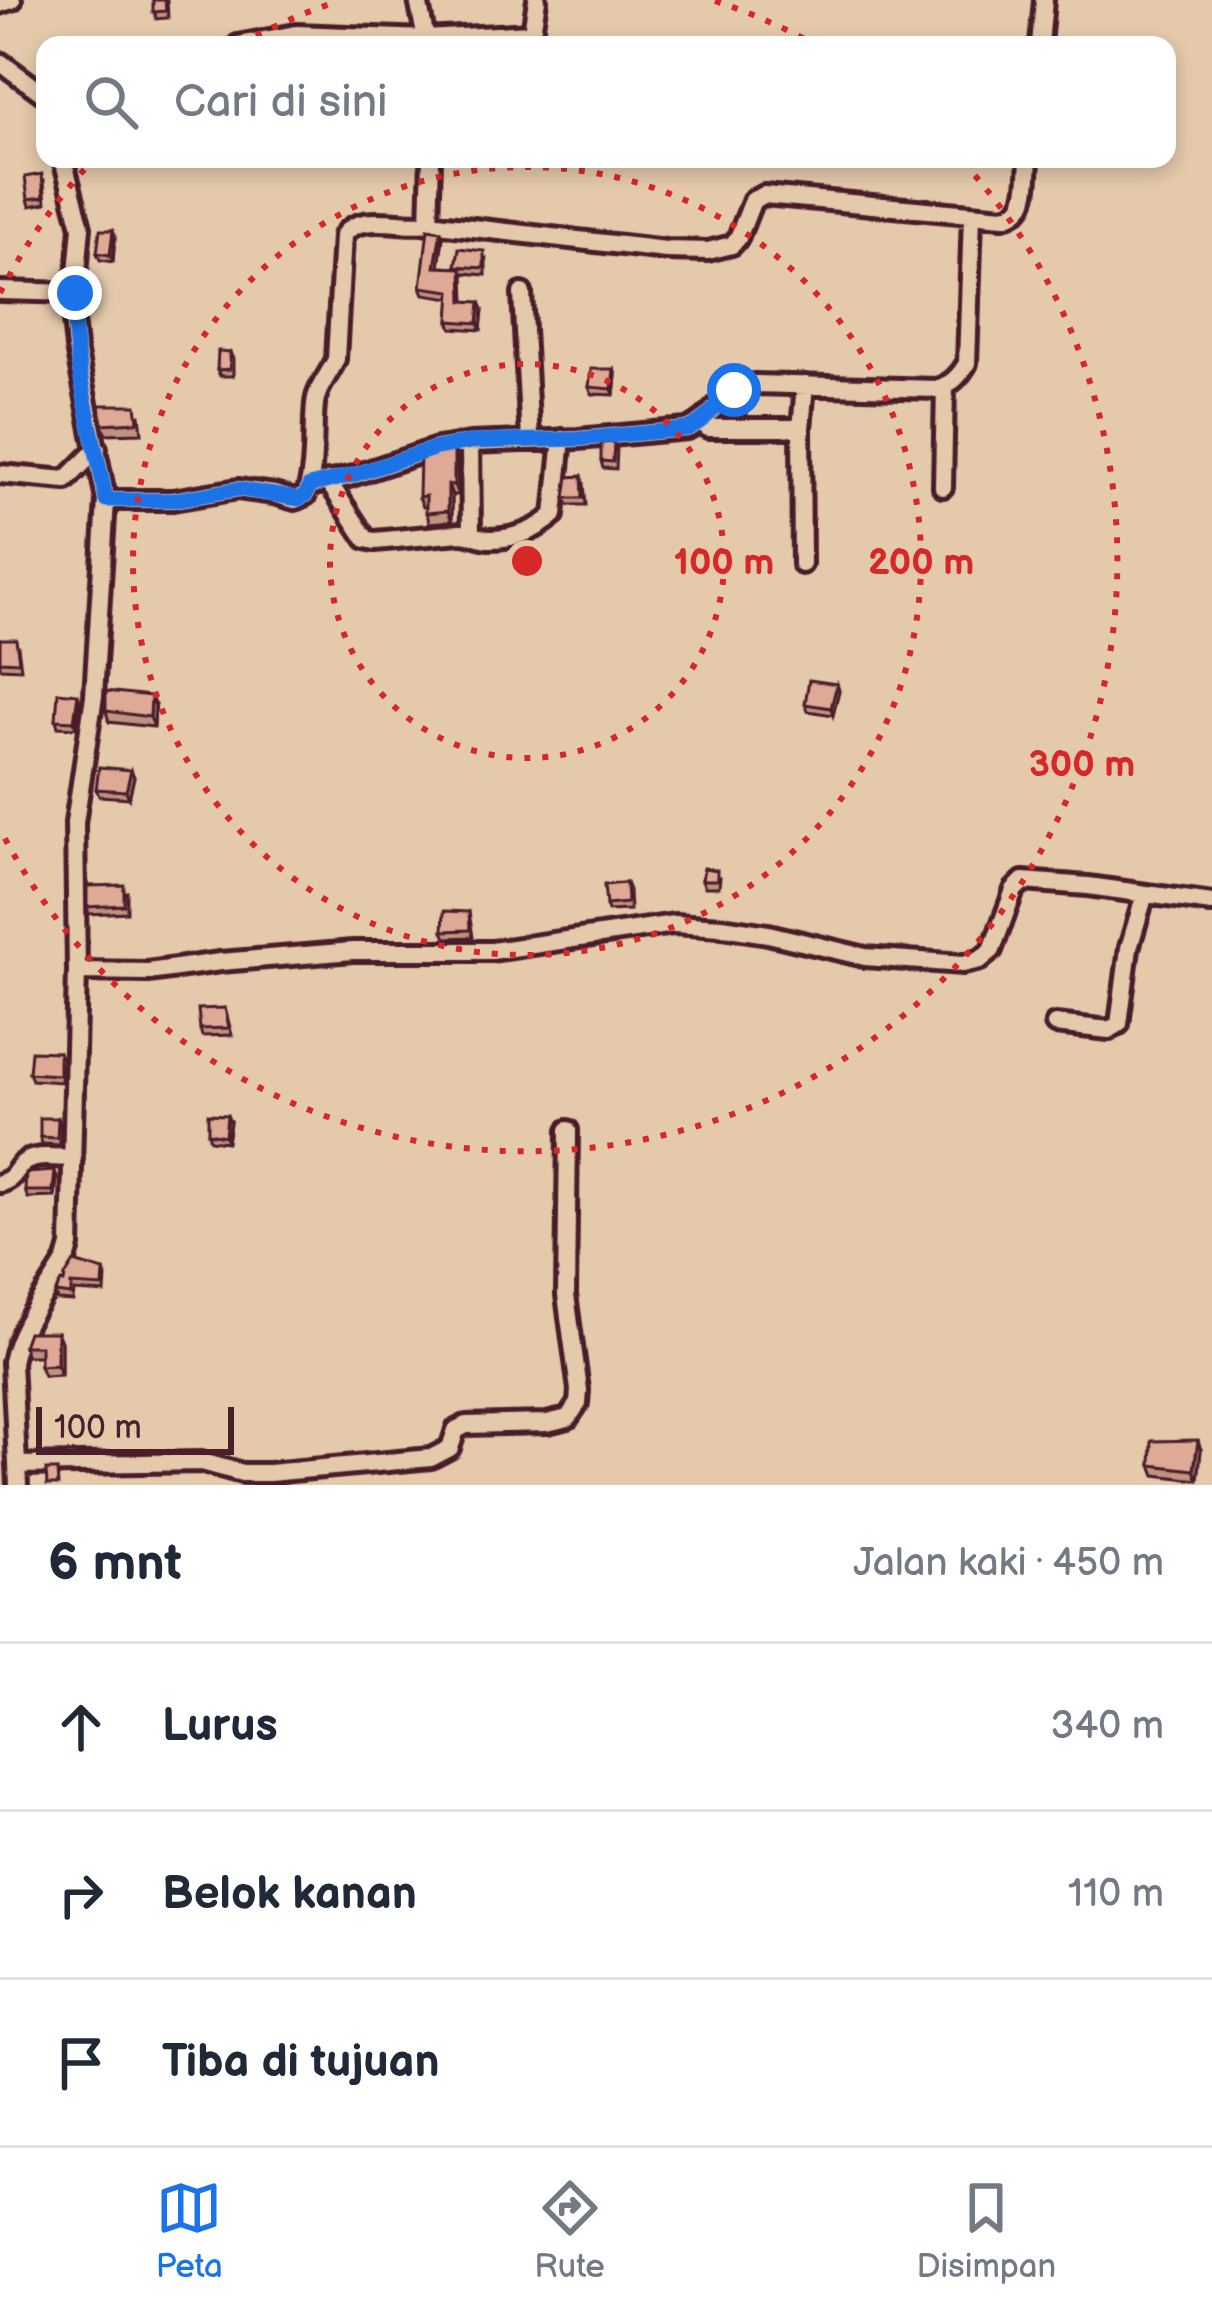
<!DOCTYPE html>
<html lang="id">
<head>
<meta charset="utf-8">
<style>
  :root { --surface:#fff; --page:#f2f2f3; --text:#1f2937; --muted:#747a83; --line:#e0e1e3; --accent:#1a73e8 }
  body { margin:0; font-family:"Balsamiq Sans",sans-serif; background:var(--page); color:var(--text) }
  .scale { position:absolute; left:36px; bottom:30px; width:198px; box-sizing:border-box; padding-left:12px; border:6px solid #4a1f2b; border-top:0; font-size:33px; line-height:42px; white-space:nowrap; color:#4a1f2b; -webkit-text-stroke:9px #e4c9ab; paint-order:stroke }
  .stop { position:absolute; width:36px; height:36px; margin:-27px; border:9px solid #1a73e8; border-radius:50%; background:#fff }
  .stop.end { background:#1a73e8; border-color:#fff; box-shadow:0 3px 12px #0008 }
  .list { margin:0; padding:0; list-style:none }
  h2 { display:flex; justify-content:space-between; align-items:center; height:156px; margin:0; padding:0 48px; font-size:51px }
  h2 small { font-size:39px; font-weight:400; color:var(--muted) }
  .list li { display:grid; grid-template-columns:78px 1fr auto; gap:36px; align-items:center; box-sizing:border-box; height:168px; padding:0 48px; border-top:3px solid var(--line) }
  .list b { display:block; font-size:45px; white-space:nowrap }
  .list em { font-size:39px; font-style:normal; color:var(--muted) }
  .icon { flex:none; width:66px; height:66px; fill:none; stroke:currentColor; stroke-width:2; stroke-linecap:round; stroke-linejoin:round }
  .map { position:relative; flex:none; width:1212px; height:1485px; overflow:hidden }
  .search { position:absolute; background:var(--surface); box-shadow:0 6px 18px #0003; left:36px; right:36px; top:36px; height:132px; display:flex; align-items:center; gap:30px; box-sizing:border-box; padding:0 42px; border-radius:24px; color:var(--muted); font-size:45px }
  .sheet { height:660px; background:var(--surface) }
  nav { display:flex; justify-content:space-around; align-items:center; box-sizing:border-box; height:168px; border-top:3px solid var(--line); background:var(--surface); font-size:33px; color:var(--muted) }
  nav a { display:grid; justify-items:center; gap:6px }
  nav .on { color:var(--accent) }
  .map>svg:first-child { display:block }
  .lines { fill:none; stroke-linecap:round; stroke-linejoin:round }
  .minor-casing { stroke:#4a1f2b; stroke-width:26 }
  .minor { stroke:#e4c9ab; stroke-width:16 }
  .wall { fill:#c09280; stroke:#4a1f2b; stroke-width:3 }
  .shaded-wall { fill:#9c7768; stroke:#4a1f2b; stroke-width:3 }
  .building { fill:#dfaa95; stroke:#4a1f2b; stroke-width:3 }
  .route { stroke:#1a73e8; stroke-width:15 }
  .ring { fill:none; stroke:#d62828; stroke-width:6; stroke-dasharray:6 12 }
  .centre { fill:#d62828; stroke:#e4c9ab; stroke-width:6 }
  .ring-label { font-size:36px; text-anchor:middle; font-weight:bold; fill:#d62828; stroke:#e4c9ab; stroke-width:9; stroke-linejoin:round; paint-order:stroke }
</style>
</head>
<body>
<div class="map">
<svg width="1212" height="1485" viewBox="0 0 1212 1485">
  <rect width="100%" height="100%" fill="#e4c9ab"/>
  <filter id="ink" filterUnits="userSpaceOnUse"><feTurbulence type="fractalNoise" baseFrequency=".00833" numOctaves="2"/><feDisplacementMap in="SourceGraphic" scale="24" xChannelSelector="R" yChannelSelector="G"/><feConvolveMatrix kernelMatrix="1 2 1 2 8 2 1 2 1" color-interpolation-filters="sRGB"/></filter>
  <g filter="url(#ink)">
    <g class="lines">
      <defs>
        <path id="minor" d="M418,0L427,44
          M0,4L12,0
          M238,45L296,34L426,39L531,33
          M530,45L537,0
          M1040,45L1044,0
          M0,62L45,95
          M429,223L666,250L708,251L732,245L738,238L753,200L764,195L1003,217C1031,212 1027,182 1029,159
          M0,291L75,293
          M522,293L530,440
          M702,422L708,428H801L805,385
          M801,428L802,564
          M470,443L471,533
          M0,474L66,480L97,449
          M328,481L366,539L375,541L460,533C471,533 478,538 489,539C513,539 536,531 554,515L562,439
          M309,486L349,477L437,448L470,443L578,439L687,429C717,417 719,389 755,384L937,389C951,385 960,376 967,363L972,215
          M943,487L945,386
          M106,500H173L238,489L274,494L295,500L306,495C316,466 312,435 315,404C316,388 330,374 336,359L343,236C359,211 403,228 429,223L431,159
          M77,971L148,972L220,962L353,951H492L674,924L722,927L768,934L865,957L963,964L980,960L992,950L1014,890L1023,881L1088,886L1212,903
          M1055,1024L1109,1030L1119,1024L1129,948L1145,894
          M0,1183C14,1179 13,1174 22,1164C34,1153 58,1158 73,1158
          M18,1465L202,1462L242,1473H269L431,1458L450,1448L456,1430L466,1425L547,1423L568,1418L578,1403L579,1390L566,1295L568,1130
          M18,1485L12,1362C20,1323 47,1293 66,1260L70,1246L77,971L75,823L94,696L106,500L76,348L73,319L81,227L63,159"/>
      </defs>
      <use href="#minor" class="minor-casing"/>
      <use href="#minor" class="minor"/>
    </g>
    <path class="wall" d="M153,0H167L168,18L156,19Z
      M44,181L46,203L30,206L28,199Z
      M113,230L115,237L113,262L100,260L97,253Z
      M443,237L439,267L457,268L456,266L486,258V275L464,273L465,301L483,309L481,330L452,328L449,321L451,298L424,294L421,287Z
      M230,352L233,359V376H220L217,370Z
      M614,369L616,376L614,395L592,394L589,387Z
      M746,402V415H726L724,410Z
      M140,415L142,433L106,434L102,424Z
      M617,448L616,469L603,468L601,461Z
      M457,459L458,495H452V521L429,523L426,507H423L419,497Z
      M582,476L584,483L586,505H568L565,498Z
      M0,639L18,646L21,669L0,668Z
      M837,684L839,691L833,715L808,711L805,704Z
      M80,701L76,728L58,727L56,720Z
      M155,706L154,727L109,722L106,711Z
      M131,770L134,777L129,798L99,796L96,789Z
      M720,877L719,887H705L702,880Z
      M626,883L629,890L630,910L608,911L606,905Z
      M127,892V912L89,914L87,907Z
      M469,912L473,937L446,938L443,931Z
      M225,1008L232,1035L202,1036L200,1029Z
      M59,1052L62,1059L61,1082L32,1080L29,1073Z
      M58,1118L60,1125V1145L42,1144L40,1137Z
      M230,1122L227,1142L210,1140L208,1133Z
      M57,1178L55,1197L28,1198L25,1191Z
      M104,1271L106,1277L105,1293L74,1291L73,1301L57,1300L55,1293L64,1283Z
      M57,1332L61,1342V1375L44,1376L40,1366V1356H27L23,1346Z
      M1201,1450L1198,1480L1155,1475L1151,1465Z"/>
    <path class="shaded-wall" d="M113,230L115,237L113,262L110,255Z
      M441,231L443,237L438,274L435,267Z
      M480,302L483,309L481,330L478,323Z
      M614,369L616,376L614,395L612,389Z
      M454,448L457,459L458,495L454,485Z
      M448,485L452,495V521L448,511Z
      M837,684L839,691L833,715L831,708Z
      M78,694L80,701L76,728L74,721Z
      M151,696L155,706L154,727L150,717Z
      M131,770L134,777L129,798L126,791Z
      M227,1115L230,1122L227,1142L225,1136Z
      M55,1171L57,1178L55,1197L53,1191Z
      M57,1332L61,1342V1375L57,1365Z
      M1198,1440L1201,1450L1198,1480L1194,1470Z"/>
    <path class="building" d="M153,0H165L166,11L153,12Z
      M42,174L44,197L28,199L25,177Z
      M428,229L441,231L435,267L462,268L463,301L480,302L478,323L449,321L451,291L421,287Z
      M100,230H113L110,255L97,253Z
      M459,248L484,251V268L456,266Z
      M218,351L230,352V369L217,370Z
      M591,369H614L612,389L589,387Z
      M744,396V410H724L738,397Z
      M99,405H136L138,422L102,424Z
      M614,442L613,462L601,461V443Z
      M454,448V485H448V511L426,513V496L419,497L420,455Z
      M582,476L583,498H565L568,477Z
      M0,639H16L19,662L0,661Z
      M809,680L837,684L831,708L805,704Z
      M106,691L151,696L150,717L106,711Z
      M58,692L78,694L74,721L56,720Z
      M99,767L131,770L126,791L96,789Z
      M704,868L717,870V880H702Z
      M626,883L627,903L606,905L604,885Z
      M124,885V905L87,907V886Z
      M444,911L469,912L470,930L443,931Z
      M225,1008L229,1028L200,1029L198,1009Z
      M31,1051L59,1052V1075L29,1073Z
      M208,1114L227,1115L225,1136L208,1133Z
      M40,1118H58L57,1138L40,1137Z
      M55,1171L53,1191H25L26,1173Z
      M74,1262L104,1271L103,1287L71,1285V1295L55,1293L61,1282L64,1283L65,1276Z
      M28,1332H57V1365L40,1366V1346H23Z
      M1198,1440L1194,1470L1151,1465L1152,1441Z
      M46,1470H57L58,1485H47Z"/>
  </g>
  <g class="lines" filter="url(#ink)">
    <path class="route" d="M75,293C69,356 95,436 106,500H173L238,489L299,499L306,495L309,486L350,476L436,448L470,442L578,439L687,429C708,421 716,402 734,390"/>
  </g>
  <g class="ring">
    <circle cx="527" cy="561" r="197"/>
    <circle cx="527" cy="561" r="394"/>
    <path d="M0 293A591 591 0 0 1 91 162M240 44A591 591 0 0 1 339 1M715 1A591 591 0 0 1 814 44M963 162A591 591 0 1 1 0 829"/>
  </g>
  <circle cx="527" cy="561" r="18" class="centre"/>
  <g class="ring-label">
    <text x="724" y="574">100 m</text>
    <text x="921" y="574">200 m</text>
    <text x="1082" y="776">300 m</text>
  </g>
</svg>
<div class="scale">100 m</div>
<div class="stop" style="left:734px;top:390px"></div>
<div class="stop end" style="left:75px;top:293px"></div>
<div class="search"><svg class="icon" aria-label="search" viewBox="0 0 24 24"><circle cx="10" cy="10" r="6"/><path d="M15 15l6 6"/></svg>Cari di sini</div>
</div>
<section class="sheet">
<h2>6 mnt<small>Jalan kaki · 450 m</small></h2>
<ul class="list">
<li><svg class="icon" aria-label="ahead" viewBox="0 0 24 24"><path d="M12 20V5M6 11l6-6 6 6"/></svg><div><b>Lurus</b></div><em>340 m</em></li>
<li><svg class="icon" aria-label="right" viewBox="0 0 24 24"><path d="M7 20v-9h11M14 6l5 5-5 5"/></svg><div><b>Belok kanan</b></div><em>110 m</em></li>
<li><svg class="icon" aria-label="arrive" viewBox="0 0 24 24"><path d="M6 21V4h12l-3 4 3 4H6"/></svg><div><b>Tiba di tujuan</b></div></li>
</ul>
</section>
<nav>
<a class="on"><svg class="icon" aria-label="map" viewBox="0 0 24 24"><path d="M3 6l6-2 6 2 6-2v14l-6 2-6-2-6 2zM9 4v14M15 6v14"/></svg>Peta</a>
<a><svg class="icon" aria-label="directions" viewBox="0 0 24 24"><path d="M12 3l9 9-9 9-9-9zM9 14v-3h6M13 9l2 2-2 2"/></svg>Rute</a>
<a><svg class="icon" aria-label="saved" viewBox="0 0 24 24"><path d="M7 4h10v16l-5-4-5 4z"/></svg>Disimpan</a>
</nav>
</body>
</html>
